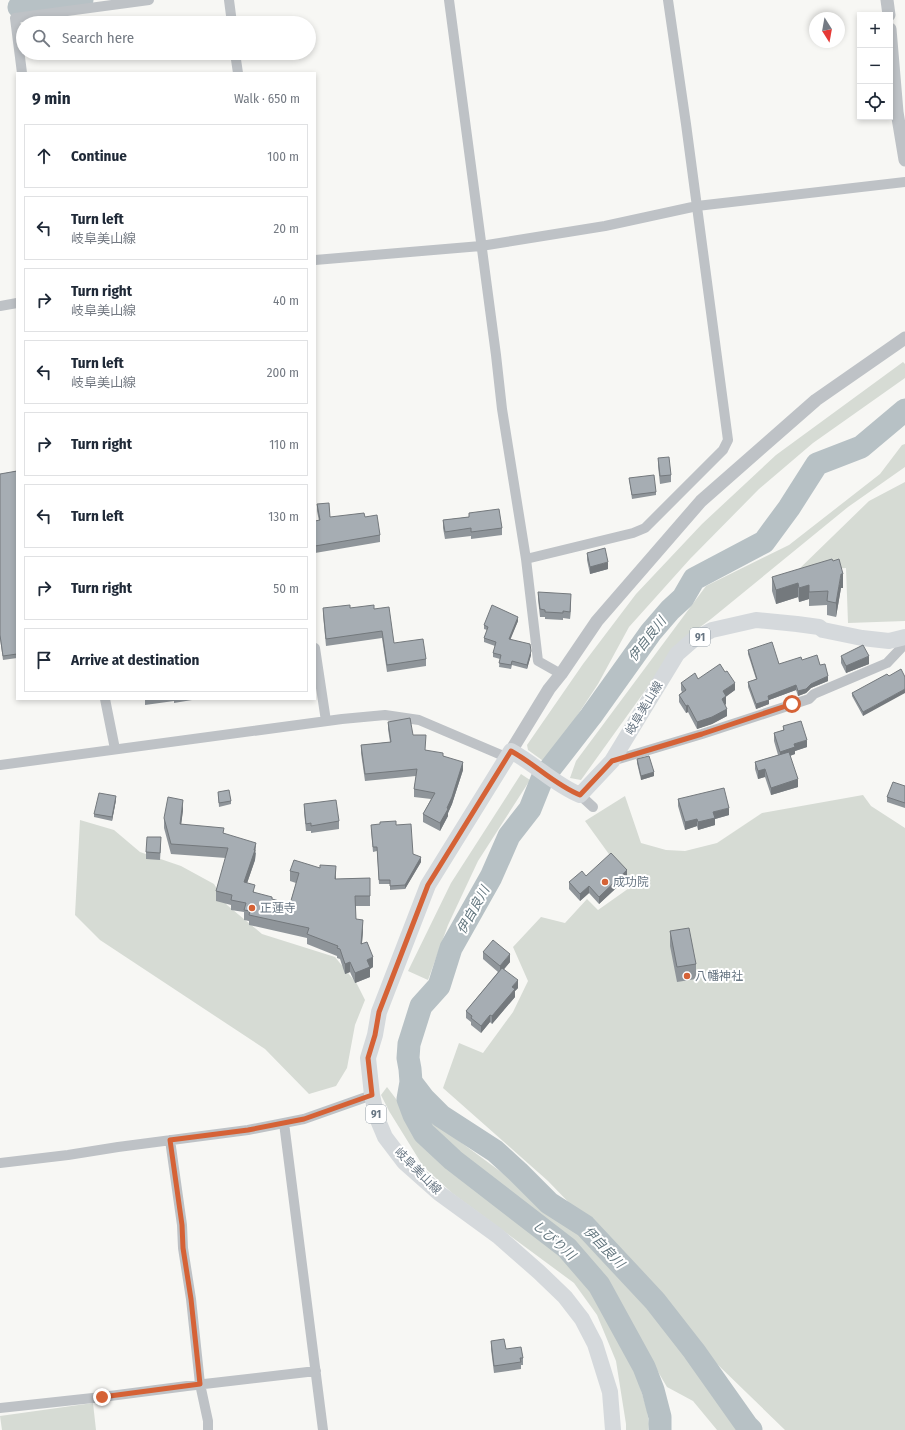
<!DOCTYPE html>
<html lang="en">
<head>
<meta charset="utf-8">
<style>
  :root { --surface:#fff; --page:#f6f6f7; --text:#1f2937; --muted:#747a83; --line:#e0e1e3 }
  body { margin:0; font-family:"Fira Sans Condensed","Noto Sans JP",sans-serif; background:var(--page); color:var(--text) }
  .controls { position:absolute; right:12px; top:12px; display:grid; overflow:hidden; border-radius:0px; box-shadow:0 2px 6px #0003 }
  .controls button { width:36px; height:36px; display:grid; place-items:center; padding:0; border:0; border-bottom:1px solid var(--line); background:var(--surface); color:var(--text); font:20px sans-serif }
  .compass { position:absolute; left:809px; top:12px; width:36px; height:36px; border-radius:50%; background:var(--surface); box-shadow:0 2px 6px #0003; rotate:169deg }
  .stop { position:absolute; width:12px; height:12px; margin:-9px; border:3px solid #d56236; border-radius:50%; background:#fff }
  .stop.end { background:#d56236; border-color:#fff; box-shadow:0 1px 4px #0008 }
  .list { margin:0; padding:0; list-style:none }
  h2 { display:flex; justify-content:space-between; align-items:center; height:52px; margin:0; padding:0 16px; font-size:17px }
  h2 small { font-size:13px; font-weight:400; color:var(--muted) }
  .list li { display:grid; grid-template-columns:26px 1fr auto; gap:12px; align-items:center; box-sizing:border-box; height:64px; margin:0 8px 8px; padding:0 8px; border:1px solid var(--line); border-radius:0px }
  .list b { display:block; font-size:15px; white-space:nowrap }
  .list p { margin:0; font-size:13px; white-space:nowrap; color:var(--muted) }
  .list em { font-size:13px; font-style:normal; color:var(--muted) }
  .icon { flex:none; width:22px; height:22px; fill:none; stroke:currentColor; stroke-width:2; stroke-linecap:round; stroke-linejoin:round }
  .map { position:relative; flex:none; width:905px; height:1430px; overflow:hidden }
  .search { position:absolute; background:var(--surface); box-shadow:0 2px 6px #0003; left:16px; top:16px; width:300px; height:44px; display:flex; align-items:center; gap:10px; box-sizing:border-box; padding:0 14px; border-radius:22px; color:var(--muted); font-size:15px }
  .panel { position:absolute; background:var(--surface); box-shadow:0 2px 6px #0003; left:16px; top:72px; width:300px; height:628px; border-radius:0px }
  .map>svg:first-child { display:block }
  .green { fill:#d6dbd4 }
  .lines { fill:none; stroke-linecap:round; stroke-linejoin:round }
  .river { stroke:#b7c1c5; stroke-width:23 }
  .minor { stroke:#bec2c6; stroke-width:10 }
  .tertiary { stroke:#bec2c6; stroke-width:13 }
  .primary { stroke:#d5d9dc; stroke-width:16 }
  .wall { fill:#8f959a }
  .shaded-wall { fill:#74797d }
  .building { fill:#a6adb3; stroke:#74797d }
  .route { stroke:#d56236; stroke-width:5 }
  .poi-dot { fill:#d56236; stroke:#fff; stroke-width:1.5 }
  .labels { text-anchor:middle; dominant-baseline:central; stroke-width:4; stroke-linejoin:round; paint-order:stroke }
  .shield { fill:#fff; stroke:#959fa8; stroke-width:1 }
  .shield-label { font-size:11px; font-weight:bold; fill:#687683 }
  .street-label { font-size:12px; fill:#687683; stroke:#fff }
  .poi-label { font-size:12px; fill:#687683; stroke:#fff; text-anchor:start }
  .water-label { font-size:13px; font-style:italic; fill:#64777f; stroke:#fff }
</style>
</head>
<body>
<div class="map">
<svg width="905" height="1430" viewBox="0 0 905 1430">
  <rect width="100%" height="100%" fill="#f7f7f4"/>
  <path class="green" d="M903,362L905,364V378L813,443L759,489L690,559L629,627L598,684L546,763L528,750L527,745L583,664L636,594L702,524L776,455Z
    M905,444V467L848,507L711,619L680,642L581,780L570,778L576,761L706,586L789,545L880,474L902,445Z
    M905,482V621L848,623L846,568L796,572L869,501Z
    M521,774L530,780L478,861L448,925L428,980L408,971L451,883Z
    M863,795L871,806L905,828V1430H785L717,1364L639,1275L548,1181L443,1088L459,1043L483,1053L513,1012L528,981L513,947L541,917L565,923L587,899L598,910L632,886L585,821L625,796L641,843L666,850L685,851L717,843L762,813Z
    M80,820L114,830L140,852L181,866L214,884L227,905L262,934L335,957L357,984L365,1000L355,1025L347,1068L336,1086L309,1094L265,1049L100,940L75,915Z
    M387,1087L421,1132L464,1178L552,1249L587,1282L611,1317L635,1370L647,1410L649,1424L648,1430H626V1424L616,1361L597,1315L574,1283L452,1193L423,1166L389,1111L381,1095Z
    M421,1113L591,1238L620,1271L746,1430H717L693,1401L667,1387L605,1282L569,1241L505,1192L459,1154Z
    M93,1403L96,1430H2L0,1416Z"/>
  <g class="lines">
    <path class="river" d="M19,7L82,0
      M411,1082L424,1099L441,1116L495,1151L518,1172L549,1203L585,1226L655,1301L694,1351L747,1426L751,1430
      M660,1430V1417L653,1390L644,1367L599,1285L567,1248L453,1160L424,1133L414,1115L408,1099L411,1082L410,1069L408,1058L409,1044L421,1006L439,986L451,948L491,877L509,836L530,809L542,779L591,716L651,632L670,610L683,598L694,579L764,542L789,508L817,464L861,447L905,410"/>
    <path class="minor" d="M229,0L232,23
      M449,0L496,355L502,409L526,559L538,661L561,674
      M235,53L238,73
      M22,73L15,18L149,0
      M315,260L481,246L605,226L697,206L905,182
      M0,306L17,303
      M526,559L633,533L645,528L723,450L728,440L686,124L668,0
      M315,648L326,721
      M105,699L115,749
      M612,761L702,734L809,699L814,694L887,663L905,644
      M0,765L342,719L385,715L419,720L506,757
      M580,795L593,807
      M284,1123L323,1430
      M170,1140L182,1225L183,1248L191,1299L200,1384L208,1421V1430
      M0,1163L68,1155L118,1147L248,1130L304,1119L372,1095
      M0,1408L102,1397L187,1386L316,1371"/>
    <path class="tertiary" d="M887,0L889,15
      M890,29L897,112L905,160
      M511,751L549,689L561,674L597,621L701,501L816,400L905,338"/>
    <path class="primary" d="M613,1430L610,1392L595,1344L582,1319L565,1297L539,1272L498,1236L439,1193L404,1162L385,1137L377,1118L372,1095L368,1058L375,1035L379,1012L428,885L511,751C535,764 555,785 580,795L612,761L677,654L693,640L712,630L756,620L797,624L819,627L823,630L862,638L889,641L905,637"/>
  </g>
  <path class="wall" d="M658,458L671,475V482L660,484L658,466Z
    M17,471V658L3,660L0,638V474Z
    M629,478L656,492V495L632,499Z
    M317,504L330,517H365L380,535V542L315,553V521H319L317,511Z
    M469,513L502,528V535L471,539V536L445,539L443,528V520L469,517Z
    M587,553L608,569L590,574L587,560Z
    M772,577L843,588H841L836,617L827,615V605L809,606V599L799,602L798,597L776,604L772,591Z
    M538,592L571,602L570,619L563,618V620L545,619V617H540L538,599Z
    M323,608L374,609L394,643L426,659V666L387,672L382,638L326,646L323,615Z
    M518,621L510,639L531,655L527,669L512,665L511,669L499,667L500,659L493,657V653L495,646L484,642V638L487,630L484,629V625Z
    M748,650L779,664L802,660L820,665L828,681L811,688L806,693L798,696L796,690L769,700V704L756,709L748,687V682L756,679L748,654Z
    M841,656L869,664L846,673L841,663Z
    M889,676L863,716L852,696V693Z
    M698,679L735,690L726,696V704L725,705L727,716L712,724L697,729L688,712L686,713L679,702V695L682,692L681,690V683Z
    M145,699H198L174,703V701L145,705Z
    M388,722L413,735L425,750L443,756L463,770L452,804L448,813V816L440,831L423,822V814L431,799L414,797V789L416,776L365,781L361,753V745L390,742L388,729Z
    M783,726L807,747L795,751V754L790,756L798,787L771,795L765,777L758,779L755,769V762L778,755L774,741V733L783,730Z
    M637,759L654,776L641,780L637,763Z
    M905,786V808L887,802V797Z
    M218,792L231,801V804L219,807Z
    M678,799L729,815L715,819V825L698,830L697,826L685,830L678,806Z
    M116,800L112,821L94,817V814Z
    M304,804L339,821V829L311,833V831H306L304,812Z
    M183,810L181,824L224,833L256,853L255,860L247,883L255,893L272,900L290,904L296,883L290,881V871L336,876V879L370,878V906H355L356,919L363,930L362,944L373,967L370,969V977L355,983L350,972L345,974L340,959L337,958V956L307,944V938L249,925V921L244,920V912L231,910V905L216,901V891L226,858L171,854L164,828V818Z
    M396,825L413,854L421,862L405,889L390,890V884H379L377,851L373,852L371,829Z
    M161,845L160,860L146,859V852Z
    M586,876L627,878L599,904L589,893L580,901L569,889V882Z
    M670,931L696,964V979L677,982L670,946Z
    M483,952L510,962L504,969L518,988L515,991V997L492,1024L490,1022L481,1033L471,1025V1022L466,1018V1011L498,972L483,959Z
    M491,1341L523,1358V1365H521V1369L494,1373L491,1349Z"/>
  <path class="shaded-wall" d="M608,562V569L590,574V567Z
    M841,574H843V588H841L836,617V603Z
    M798,583V597L776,604V590Z
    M809,585V599L799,602V588Z
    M571,594V602L570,619V612Z
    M518,617V621L509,643V639Z
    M531,651V655L527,669V665Z
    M869,656V664L846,673V666Z
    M828,676V681L811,688L806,693L798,696V691L811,684Z
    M735,683V690L723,699V691Z
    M796,685V690L769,700V704L756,709V704L768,696Z
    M905,689V693L863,716V712Z
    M726,696V704L722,707V699Z
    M688,705V712L686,713V706Z
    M727,709V716L712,724L697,729V722Z
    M807,740V747L795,751V754L780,759V752L794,744Z
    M463,762V770L452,804L448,813V816L440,831V823Z
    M765,769V777L758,779V771Z
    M654,772V776L641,780V776Z
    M798,779V787L771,795V788Z
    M116,796V800L112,821V817Z
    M183,800V810L180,834V824Z
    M729,808V815L715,819V825L698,830V822L713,812Z
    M697,819V826L685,830V822Z
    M256,843L255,860L244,892V882Z
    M421,857V862L405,889V885Z
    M336,866V876L335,889V879Z
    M627,870V878L599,904V897Z
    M589,886V893L580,901V894Z
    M363,920V930L361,954V944Z
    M510,954V962L500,974V966Z
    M373,957V967L370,969V977L355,983V973L367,960Z
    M350,962V972L345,974V964Z
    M518,980V988L515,991V997L492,1024V1016L512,987Z
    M490,1015V1022L481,1033V1026Z"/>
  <path class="building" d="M669,457L671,475L660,476L658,458Z
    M17,471V654L3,656L0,635V474Z
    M654,475L656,492L632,495L629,478Z
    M329,503L330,517L364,513L365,517L377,515L380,535L315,546V521L320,520L317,504Z
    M499,509L502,528L471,532V528L445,532L443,520L469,517V513Z
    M605,548L608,562L590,567L587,553Z
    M832,559L833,561L839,559L843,574H841L836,603L827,601L828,591L809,592V585L799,588L798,583L776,590L772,577Z
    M538,592L571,594L570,612L563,611V613L545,612V610L540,609Z
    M350,605V608L374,605V609L389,607L394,643L423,639L426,659L387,665L382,631L326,639L323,608Z
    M492,605L518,617L509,639L530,644L531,651L527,665L512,661L511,665L499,663L501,655L493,653L496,642L484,638L488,627L484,625Z
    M772,642L779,664L801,657L802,660L817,655L820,665L825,664L828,676L811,684L806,689L798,691L796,685L768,696L769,700L756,704L748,682L757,679L748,650Z
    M863,645L869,656L846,666L841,656Z
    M720,664L725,672L727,671L735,683L723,691L726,696L722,699L727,709L712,717L697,722L688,705L686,706L679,695L686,690L681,683L695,673L698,679Z
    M901,669L905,677V689L863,712L852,693L887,674L889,676Z
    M410,718L413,735H426L425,750L443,753V756L463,762L452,797L447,808L448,809L440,823L423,814L435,793L414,789L417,769L365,774L361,745L391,742L388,722Z
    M801,721L807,740L794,744L795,747L780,752L774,733L784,730L783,726Z
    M789,752L798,779L771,788L765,769L758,771L755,762Z
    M649,756L654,772L641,776L637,759Z
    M893,782L905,786V803L887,797Z
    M724,788L729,808L713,812L715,818L698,822L697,819L685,822L678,799Z
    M229,790L231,801L219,803L218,792Z
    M99,793L116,796L112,817L94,814Z
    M168,797L183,800L180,824L224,828L223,833L256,843L254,850H255L244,882L255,885L253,892L272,897V899L290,904L299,873L290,871L294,860L320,868V865L336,866L335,879L370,878V896H355L356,919L363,920L361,944L367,942L373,957L367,960L370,967L355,973L350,962L345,964L340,949L337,948L338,946L307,934L309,928L249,915L250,911L244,910L246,903L231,900L232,895L216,891L228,848L171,844L164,818Z
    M336,800L339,821L311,826V823L306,824L304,804Z
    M396,821V825L411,824L413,854L421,857L405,885L390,886V880H379L377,847H373L371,825L380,824V822Z
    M147,837H161L160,853L146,852Z
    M611,853L627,870L599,897L589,886L580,894L569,882L582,871L586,876Z
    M689,928L696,964L677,967L670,931Z
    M493,940L510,954L500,966L483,952Z
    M502,968L518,980L512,987L515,989L492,1016L490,1015L481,1026L471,1018L472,1016L466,1011Z
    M504,1339L506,1349L521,1347L523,1358H520L521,1362L494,1366L491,1341Z"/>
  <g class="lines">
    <path class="route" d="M102,1397L200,1384L191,1299L183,1248L182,1225L170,1140L248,1130L304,1119L372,1095L368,1058L375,1035L379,1012L428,885L511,751C535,764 555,785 580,795L612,761L702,734L792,704"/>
  </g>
  <g class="poi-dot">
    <circle cx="605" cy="882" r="4"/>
    <circle cx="252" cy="908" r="4"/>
    <circle cx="687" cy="976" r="4"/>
  </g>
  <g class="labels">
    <g class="shield">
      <rect x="690" y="628" width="20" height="18" rx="3"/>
      <rect x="366" y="1105" width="20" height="18" rx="3"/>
    </g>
    <g class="shield-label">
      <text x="700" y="637">91</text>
      <text x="376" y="1114">91</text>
    </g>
    <g class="street-label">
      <text transform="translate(644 708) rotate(-59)">岐阜美山線</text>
      <text transform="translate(418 1171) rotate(45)">岐阜美山線</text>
    </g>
    <g class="poi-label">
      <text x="613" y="882">成功院</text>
      <text x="260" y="908">正蓮寺</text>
      <text x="695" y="976">八幡神社</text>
    </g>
    <g class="water-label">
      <text transform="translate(647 639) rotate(-52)">伊自良川</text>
      <text transform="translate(473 910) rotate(-61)">伊自良川</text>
      <text transform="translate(554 1240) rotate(41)">しびり川</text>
      <text transform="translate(604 1247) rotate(46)">伊自良川</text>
    </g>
  </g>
</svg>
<div class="controls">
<button>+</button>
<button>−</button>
<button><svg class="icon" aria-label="locate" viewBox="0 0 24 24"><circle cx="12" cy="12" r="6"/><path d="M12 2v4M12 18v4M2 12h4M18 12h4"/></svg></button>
</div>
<svg class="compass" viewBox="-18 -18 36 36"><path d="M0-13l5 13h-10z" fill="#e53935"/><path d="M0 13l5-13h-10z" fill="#747a83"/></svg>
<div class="stop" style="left:792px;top:704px"></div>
<div class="stop end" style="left:102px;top:1397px"></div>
<div class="search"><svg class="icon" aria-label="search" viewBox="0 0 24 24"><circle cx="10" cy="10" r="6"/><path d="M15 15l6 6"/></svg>Search here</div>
<section class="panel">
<h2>9 min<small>Walk · 650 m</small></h2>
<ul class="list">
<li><svg class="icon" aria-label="ahead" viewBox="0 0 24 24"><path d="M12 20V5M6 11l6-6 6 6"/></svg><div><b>Continue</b></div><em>100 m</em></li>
<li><svg class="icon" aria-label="left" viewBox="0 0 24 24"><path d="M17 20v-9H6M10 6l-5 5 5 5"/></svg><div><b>Turn left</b><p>岐阜美山線</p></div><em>20 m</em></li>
<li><svg class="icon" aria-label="right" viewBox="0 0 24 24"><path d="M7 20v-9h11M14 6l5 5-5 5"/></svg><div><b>Turn right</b><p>岐阜美山線</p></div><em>40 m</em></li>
<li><svg class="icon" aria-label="left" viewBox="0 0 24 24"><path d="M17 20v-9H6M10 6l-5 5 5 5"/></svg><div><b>Turn left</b><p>岐阜美山線</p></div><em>200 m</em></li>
<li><svg class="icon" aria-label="right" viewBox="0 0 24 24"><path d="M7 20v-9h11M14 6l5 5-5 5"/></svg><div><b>Turn right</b></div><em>110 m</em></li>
<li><svg class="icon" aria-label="left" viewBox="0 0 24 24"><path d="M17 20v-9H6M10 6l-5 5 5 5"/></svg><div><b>Turn left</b></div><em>130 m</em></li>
<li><svg class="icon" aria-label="right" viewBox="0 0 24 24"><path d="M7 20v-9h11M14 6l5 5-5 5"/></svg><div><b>Turn right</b></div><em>50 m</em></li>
<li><svg class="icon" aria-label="arrive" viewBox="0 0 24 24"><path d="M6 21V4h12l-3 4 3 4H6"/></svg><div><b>Arrive at destination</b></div></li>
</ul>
</section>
</div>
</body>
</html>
